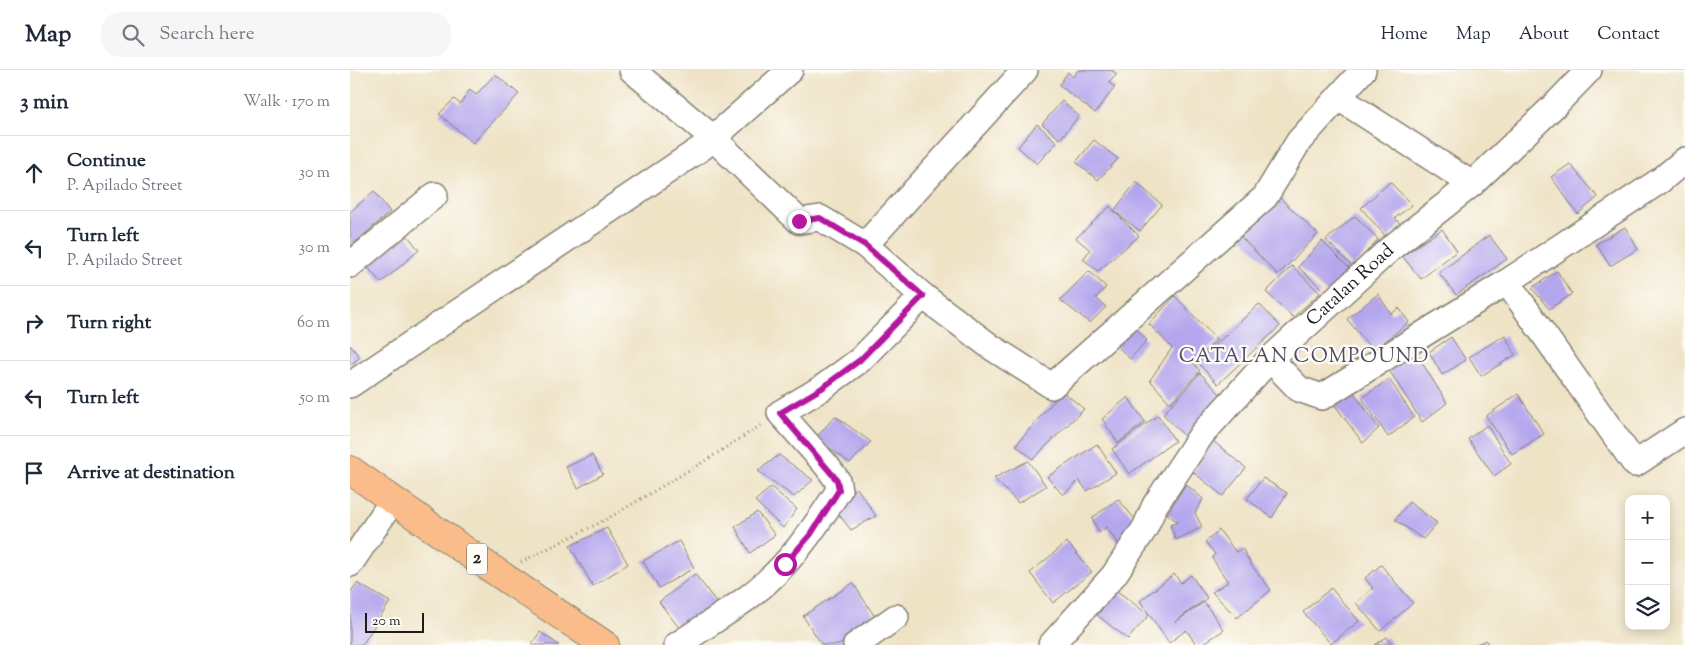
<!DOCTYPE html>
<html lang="en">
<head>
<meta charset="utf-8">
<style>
  :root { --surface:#fff; --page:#f6f6f7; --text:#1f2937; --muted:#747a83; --line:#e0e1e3 }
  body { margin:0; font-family:"Sorts Mill Goudy",serif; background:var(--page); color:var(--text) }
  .controls { position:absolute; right:15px; bottom:15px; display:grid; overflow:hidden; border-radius:10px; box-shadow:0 2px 12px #0003 }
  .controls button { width:45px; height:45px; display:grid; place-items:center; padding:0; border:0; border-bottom:1px solid var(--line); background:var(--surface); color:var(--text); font:25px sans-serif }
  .scale { position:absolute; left:15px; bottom:12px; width:59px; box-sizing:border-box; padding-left:5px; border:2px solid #1c1c1c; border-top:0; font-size:14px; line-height:18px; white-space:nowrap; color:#1c1c1c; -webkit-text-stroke:4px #fdfcf7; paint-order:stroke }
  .stop { position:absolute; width:15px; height:15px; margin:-11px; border:4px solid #b5179e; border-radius:50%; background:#fff }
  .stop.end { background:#b5179e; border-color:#fff; box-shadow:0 1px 5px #0008 }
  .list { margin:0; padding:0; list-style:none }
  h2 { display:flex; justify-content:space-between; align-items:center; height:65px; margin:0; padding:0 20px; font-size:21px }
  h2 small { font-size:16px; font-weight:400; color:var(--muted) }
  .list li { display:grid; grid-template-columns:32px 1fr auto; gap:15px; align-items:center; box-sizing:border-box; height:75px; padding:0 20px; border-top:1px solid var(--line) }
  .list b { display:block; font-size:19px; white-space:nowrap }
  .list p { margin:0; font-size:16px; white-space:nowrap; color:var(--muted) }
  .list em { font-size:16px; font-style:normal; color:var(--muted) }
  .icon { flex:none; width:28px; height:28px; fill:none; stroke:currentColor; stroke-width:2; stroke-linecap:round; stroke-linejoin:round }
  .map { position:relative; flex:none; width:1335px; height:575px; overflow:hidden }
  header { display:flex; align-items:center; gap:30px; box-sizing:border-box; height:70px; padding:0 25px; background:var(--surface); border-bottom:1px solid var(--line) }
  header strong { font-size:24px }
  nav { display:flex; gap:28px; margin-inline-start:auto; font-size:18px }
  .search { width:350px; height:45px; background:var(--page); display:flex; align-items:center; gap:12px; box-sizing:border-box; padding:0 18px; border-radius:20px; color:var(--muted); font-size:19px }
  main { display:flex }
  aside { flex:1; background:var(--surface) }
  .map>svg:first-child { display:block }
  .building { fill:#b4a6ed }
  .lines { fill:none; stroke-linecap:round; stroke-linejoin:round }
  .minor-casing { stroke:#868071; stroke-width:28 }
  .major-casing { stroke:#868071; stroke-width:30 }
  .path { stroke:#868071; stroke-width:3; stroke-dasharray:1 4; stroke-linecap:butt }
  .minor { stroke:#fff; stroke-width:25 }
  .major { stroke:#f9bc8a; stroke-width:28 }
  .route { stroke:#b5179e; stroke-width:6 }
  .labels { text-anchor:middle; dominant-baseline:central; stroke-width:4.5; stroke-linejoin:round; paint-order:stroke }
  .shield { fill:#fdfcf7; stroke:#605f5e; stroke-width:1 }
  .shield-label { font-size:18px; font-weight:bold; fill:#1c1c1c }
  .street-label { font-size:19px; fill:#1c1c1c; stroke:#fdfcf7 }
  .neighbourhood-label { font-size:20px; letter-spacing:1px; fill:#514c65; stroke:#fdfcf7 }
</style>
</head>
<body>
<header>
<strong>Map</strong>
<div class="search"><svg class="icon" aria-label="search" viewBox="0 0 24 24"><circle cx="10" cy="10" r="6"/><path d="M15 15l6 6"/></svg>Search here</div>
<nav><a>Home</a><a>Map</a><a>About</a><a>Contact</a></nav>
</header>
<main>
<aside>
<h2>3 min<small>Walk · 170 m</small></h2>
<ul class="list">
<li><svg class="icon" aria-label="ahead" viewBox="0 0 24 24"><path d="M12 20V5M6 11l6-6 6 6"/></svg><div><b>Continue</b><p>P. Apilado Street</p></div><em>30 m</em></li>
<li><svg class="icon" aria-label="left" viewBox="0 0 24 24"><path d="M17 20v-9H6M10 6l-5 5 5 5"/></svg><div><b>Turn left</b><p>P. Apilado Street</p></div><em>30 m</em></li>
<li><svg class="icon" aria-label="right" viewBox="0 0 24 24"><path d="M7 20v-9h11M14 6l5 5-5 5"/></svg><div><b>Turn right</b></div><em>60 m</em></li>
<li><svg class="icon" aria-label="left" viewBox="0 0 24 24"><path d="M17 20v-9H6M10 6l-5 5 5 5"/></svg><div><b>Turn left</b></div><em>50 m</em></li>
<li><svg class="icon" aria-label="arrive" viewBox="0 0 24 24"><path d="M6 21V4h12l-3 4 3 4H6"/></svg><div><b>Arrive at destination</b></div></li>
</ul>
</aside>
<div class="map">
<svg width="1335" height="575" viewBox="0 0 1335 575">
  <rect width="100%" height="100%" fill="#fdfcf7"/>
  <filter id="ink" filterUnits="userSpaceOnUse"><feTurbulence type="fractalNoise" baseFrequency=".02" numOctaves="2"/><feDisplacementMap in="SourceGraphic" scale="10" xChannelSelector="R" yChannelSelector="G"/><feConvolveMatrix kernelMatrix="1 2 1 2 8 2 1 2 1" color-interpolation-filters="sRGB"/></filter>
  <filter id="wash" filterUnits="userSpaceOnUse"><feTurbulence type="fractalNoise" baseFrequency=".0096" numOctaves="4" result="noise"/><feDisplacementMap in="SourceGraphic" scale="20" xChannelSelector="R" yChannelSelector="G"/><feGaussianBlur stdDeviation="1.12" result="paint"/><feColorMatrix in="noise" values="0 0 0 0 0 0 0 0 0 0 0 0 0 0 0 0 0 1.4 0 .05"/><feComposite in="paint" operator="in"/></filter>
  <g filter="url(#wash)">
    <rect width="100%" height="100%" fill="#efe3c6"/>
    <g id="blocks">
      <path class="building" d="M728,0H761L767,4L759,13L765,17L745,43L709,15L718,2L723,7Z
        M145,4L169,24L123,73L89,44L104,29L110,34L120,19L126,25Z
        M712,31L729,46L710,69L692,54Z
        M687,54L707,72L687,94L668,77Z
        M744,70L768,89L748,110L726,92Z
        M1220,94L1248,127L1228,144L1201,107Z
        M786,112L812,135L790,161L764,141L789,166L748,201L733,189L740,180L726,168L760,136L764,141Z
        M1040,112L1062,135L1045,148L1051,155L1037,168L1011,138Z
        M24,121L40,142L0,177V142Z
        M928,126L968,164L928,205L889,165Z
        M1005,146L1028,169L1003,197L976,170Z
        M49,155L69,180L31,213L10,188Z
        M1275,157L1288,179L1260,196L1246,174Z
        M1092,159L1107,181L1071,209L1052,186Z
        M1139,165L1157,189L1106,225L1089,203Z
        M972,171L1006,205L982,228L948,197Z
        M942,196L970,223L943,247L916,222Z
        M739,201L756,217L746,228L756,237L740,253L710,230Z
        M1207,201L1222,224L1199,239L1182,218Z
        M1028,224L1041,244L1049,238L1059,252L1023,281L997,249Z
        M825,226L867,270L843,292L850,301L820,333L800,310L822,278L799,254Z
        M909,234L930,256L868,314L847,292Z
        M781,253L797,270L780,289L764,273Z
        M1155,265L1165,285L1131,306L1119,287Z
        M1101,267L1116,290L1092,305L1079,282Z
        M0,275L10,287L0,295Z
        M1066,283L1097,333L1072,352L1039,300Z
        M850,303L872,326L841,373L813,344Z
        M1039,309L1064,347L1038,367L1012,328Z
        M712,321L734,339L683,389L666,375Z
        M1004,323L1029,358L1013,373L984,334Z
        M1168,324L1194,364L1162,384L1136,346Z
        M778,327L795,352L768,373L752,349Z
        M808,345L825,371L779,404L762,379Z
        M485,346L521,372L500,393L466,368Z
        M1137,355L1161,394L1144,406L1118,369Z
        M863,371L896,398L873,426L843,402Z
        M747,374L766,403L737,421L729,410L713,425L697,407Z
        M242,385L253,404L228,418L216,397Z
        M429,385L463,410L444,427L408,401Z
        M678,391L696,416L668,433L644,408Z
        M913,408L937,423L922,448L897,429Z
        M836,414L853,429L845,443L852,457L826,470L820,455L828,452L817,444Z
        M421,417L447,439L433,458L405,431Z
        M507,418L526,446L501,460L481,434Z
        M768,429L790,455L769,475L756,457L749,463L742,448Z
        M1059,432L1087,453L1073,469L1045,450Z
        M407,442L425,465L400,483L385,457Z
        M257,458L278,494L243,516L220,476Z
        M869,460L886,482L892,478L902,496L921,520L887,548L862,522L878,512L862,488L865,484L855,472Z
        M329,471L344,498L309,518L293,491Z
        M717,472L742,502L703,533L680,503Z
        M1031,495L1063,533L1030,561L1006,533L1023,518L1015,508Z
        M345,504L370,537L334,564L309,532Z
        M824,504L831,513L841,505L857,528L825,552L854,532L874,560L851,575H847L836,560L819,573L790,531Z
        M7,513L40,532L12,575H0V523Z
        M503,513L527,550L489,575H472L453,546Z
        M981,518L1009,551L981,574L953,542Z
        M767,521L799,545L778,569L747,545Z
        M190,562L209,575H181Z
        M1037,567L1042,575H1025Z
        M1136,570L1138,575H1124Z"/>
    </g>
  </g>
  <g filter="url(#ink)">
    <use href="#blocks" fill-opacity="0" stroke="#868071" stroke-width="1"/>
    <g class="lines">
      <defs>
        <g id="minor">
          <path d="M282,0L363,68L449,151L470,148L515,175L573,226L641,277L702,316L915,127L949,71L1013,0"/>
          <path d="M989,28L1122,114"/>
          <path d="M515,175L675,0"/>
          <path d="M0,195L85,125"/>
          <path d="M1157,212L1285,394L1335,361"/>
          <path d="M920,289L949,319L972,327L1157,212L1311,110L1335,90"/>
          <path d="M0,315L353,77L440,0"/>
          <path d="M0,494L43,430"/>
          <path d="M327,575C351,559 377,543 400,526C438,497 464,459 489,420L487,410L477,396L430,343L472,318L510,290L573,226"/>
          <path d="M506,575L546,547"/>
          <path id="s1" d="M701,575L764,505L795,458L805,435L852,364L920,289L1041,178L1122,114L1208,32L1239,0"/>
        </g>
        <path id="major" d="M0,400L130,491L255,575"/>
      </defs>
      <use href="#minor" class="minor-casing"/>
      <use href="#major" class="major-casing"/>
      <path class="path" d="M171,492L257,449L353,392L413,354"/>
      <use href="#minor" class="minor"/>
      <use href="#major" class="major"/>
    </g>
  </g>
  <g class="lines" filter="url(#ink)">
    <path class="route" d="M435,494L461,464L489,420L487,410L430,343L472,318L510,290L573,226L515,175L470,148L449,151"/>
  </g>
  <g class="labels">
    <rect class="shield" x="117" y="473.5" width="20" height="31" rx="4"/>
    <g class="shield-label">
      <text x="127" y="489">2</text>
    </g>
    <g class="street-label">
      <text stroke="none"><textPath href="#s1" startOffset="471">Catalan Road</textPath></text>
    </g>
    <g class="neighbourhood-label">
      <text x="954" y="287">CATALAN COMPOUND</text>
    </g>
  </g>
</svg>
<div class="controls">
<button>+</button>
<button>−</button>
<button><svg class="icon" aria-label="layers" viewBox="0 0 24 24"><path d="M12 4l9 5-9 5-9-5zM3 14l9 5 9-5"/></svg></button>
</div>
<div class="scale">20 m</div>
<div class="stop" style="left:435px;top:494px"></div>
<div class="stop end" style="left:449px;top:151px"></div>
</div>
</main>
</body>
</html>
